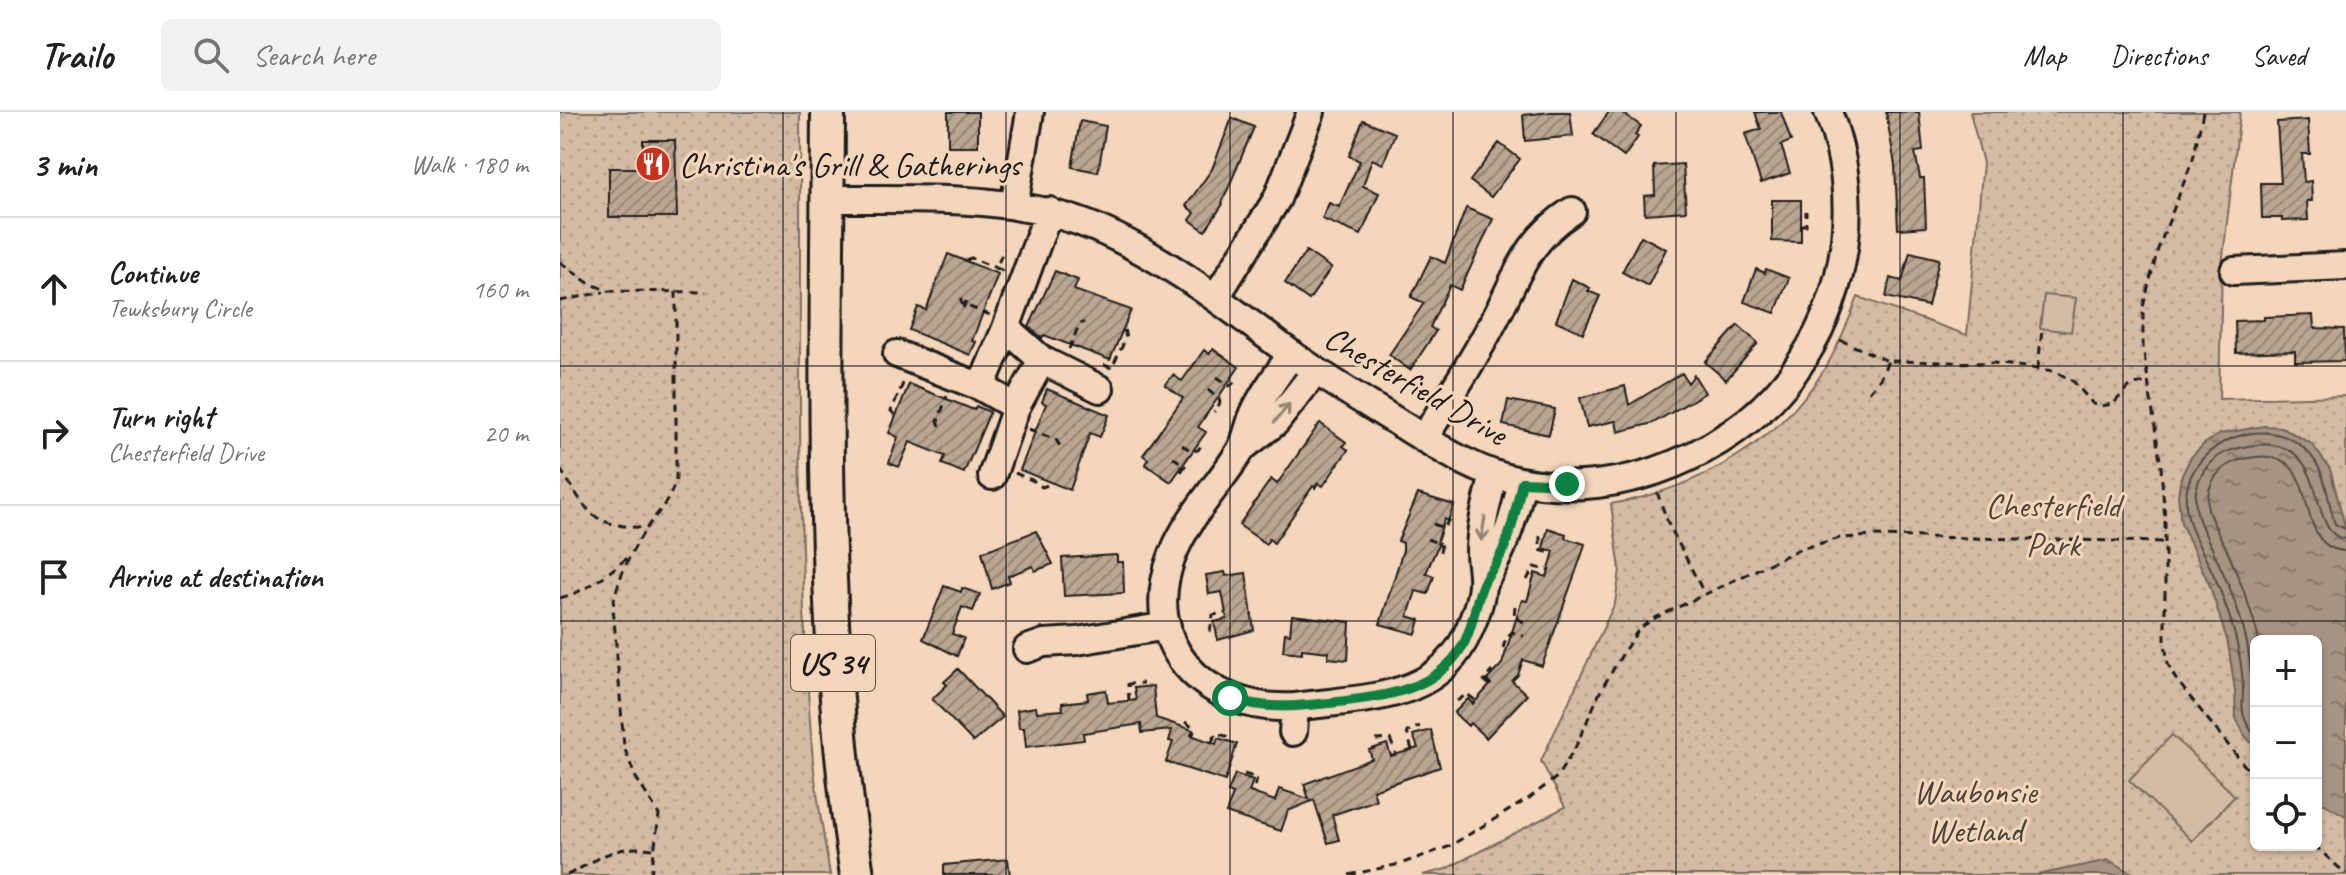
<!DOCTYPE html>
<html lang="en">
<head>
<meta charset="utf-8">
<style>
  :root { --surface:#fff; --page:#f2f2f2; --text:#202124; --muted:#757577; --line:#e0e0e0 }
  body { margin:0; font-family:Caveat,sans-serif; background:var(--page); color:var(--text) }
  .controls { position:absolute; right:24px; bottom:24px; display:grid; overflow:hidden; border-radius:12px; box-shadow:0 2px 6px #0004 }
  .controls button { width:72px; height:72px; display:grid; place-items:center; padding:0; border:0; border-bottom:2px solid var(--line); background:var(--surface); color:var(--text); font:40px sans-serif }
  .stop { position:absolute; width:24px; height:24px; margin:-18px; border:6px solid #0b8043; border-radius:50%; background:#fff }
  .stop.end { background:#0b8043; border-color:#fff; box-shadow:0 2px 8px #0008 }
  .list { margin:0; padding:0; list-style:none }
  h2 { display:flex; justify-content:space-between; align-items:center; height:104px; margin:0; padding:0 32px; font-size:34px }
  h2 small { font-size:26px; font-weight:400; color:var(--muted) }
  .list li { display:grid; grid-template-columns:52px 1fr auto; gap:24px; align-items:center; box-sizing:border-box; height:144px; padding:0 32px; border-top:2px solid var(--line) }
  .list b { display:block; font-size:30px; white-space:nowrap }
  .list p { margin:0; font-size:26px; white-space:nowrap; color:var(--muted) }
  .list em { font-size:26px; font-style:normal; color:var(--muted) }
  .icon { flex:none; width:44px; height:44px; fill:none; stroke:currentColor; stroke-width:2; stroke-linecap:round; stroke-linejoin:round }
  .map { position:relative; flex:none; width:1786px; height:763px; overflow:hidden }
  header { display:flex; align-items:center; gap:48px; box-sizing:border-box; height:112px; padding:0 40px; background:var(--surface); border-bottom:2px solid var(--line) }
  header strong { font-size:38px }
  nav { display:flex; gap:44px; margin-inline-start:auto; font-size:28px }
  .search { width:560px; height:72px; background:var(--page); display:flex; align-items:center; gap:20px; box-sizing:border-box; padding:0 28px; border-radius:12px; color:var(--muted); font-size:30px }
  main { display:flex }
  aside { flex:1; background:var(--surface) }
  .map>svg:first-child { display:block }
  .grass { fill:url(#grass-dots); stroke:#786c60; stroke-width:2; fill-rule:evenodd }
  .garden { fill:#d4bba3; stroke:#786c60; stroke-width:2 }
  .water { fill:url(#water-ripples); stroke:#6f6459; stroke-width:2 }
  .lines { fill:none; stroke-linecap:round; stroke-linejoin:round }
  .shore { stroke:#544c45; stroke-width:2 }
  .building { fill:url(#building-hatch); stroke:#1c1c1c; stroke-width:2 }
  .minor-casing { stroke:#1c1c1c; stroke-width:32 }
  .major-casing { stroke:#1c1c1c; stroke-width:38 }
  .path { stroke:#1c1c1c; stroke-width:3; stroke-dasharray:8 6; stroke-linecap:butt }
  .minor { stroke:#f4d7ba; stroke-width:26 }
  .major { stroke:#f4d7ba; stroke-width:32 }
  .oneway { stroke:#938373 }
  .route { stroke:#0b8043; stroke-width:10 }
  .grid { fill:none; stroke:#1c1c1c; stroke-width:2; stroke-opacity:0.55 }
  .labels { text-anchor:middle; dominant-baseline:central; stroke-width:6; stroke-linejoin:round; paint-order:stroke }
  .shield { fill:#f4d7ba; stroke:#5d544b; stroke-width:2 }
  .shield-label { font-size:32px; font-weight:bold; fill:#1c1c1c }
  .poi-label { font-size:34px; fill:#1c1c1c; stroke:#f4d7ba; text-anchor:start }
  .street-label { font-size:34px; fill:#1c1c1c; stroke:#f4d7ba }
  .park-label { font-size:34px; fill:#4a443e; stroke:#f4d7ba }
</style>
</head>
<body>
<header>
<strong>Trailo</strong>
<div class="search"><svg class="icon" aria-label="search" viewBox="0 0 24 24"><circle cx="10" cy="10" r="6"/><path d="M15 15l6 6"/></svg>Search here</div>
<nav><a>Map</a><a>Directions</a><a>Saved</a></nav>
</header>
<main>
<aside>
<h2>3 min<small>Walk · 180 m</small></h2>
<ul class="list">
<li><svg class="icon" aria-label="ahead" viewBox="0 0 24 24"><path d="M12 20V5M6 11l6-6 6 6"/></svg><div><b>Continue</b><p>Tewksbury Circle</p></div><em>160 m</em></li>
<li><svg class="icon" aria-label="right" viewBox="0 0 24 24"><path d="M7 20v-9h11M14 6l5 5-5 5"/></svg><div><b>Turn right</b><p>Chesterfield Drive</p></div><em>20 m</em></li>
<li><svg class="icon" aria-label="arrive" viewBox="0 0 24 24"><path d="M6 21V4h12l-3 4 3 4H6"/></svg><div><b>Arrive at destination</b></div></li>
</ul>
</aside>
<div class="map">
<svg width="1786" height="763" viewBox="0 0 1786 763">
  <defs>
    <pattern id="grass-dots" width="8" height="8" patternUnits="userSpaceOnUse" patternTransform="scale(2)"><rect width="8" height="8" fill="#d4bba3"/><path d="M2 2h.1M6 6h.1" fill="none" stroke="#b5a08c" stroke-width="1.8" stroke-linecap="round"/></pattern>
    <pattern id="water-ripples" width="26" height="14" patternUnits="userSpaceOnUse" patternTransform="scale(2)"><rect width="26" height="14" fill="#a79482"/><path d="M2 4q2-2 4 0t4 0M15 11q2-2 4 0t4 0" fill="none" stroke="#87786a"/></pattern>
    <pattern id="building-hatch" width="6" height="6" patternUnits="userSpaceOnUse" patternTransform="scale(2)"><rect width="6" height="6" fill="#bba690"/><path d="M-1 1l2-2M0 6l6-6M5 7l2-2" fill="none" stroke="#978675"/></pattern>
  </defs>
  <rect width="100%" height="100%" fill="#f4d7ba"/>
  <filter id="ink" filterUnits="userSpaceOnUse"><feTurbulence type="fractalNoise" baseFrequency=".0125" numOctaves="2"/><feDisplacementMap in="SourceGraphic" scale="16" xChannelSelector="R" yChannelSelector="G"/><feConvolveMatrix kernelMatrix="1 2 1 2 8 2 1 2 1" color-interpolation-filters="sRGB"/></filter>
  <g filter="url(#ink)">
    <path class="grass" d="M0,0H240C241,216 235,433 253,649C257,687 264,725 270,763H0Z
      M1410,0H1680L1662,153L1659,287L1786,284V763H863L886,757L1005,695L981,649L1055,491L1060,458L1051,392C1138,377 1221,330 1267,253C1280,231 1289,208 1298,185L1407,223L1423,51ZM1696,529H1756V733H1696Z"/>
    <path class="garden" d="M1484,183L1516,186L1511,220L1480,216Z
      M1612,623L1675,684L1632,729L1569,668Z"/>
    <path class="water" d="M1704,314L1721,315L1752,332L1770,357L1786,418V704L1756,687V529H1696V636L1685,624L1676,606L1675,579L1668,531L1650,474L1621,411L1618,383L1621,365L1631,345L1644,332L1660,322Z
      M1549,748L1576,763H1477Z"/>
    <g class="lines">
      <path class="shore" d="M1699,529C1692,497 1679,466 1666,436C1660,424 1651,410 1648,397C1647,389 1648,380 1651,373C1657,358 1668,351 1683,347C1771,326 1725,437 1786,439
        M1696,606L1693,600C1691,576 1692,552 1686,527C1679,497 1667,468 1654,441C1649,428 1640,415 1637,401C1635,392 1635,380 1638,371C1644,355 1656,342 1672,338C1780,306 1740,424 1786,427
        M1696,624C1691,619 1686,611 1684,604C1681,596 1683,587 1683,579C1683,560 1679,538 1674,520C1669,502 1663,485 1656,468C1645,442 1623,412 1626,383C1631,329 1708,299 1747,339C1767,359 1767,387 1775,412L1786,417"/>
    </g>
    <path class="building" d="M388,0H418V34H388Z
      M991,0H1010L1013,24L965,29L963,3Z
      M1049,0H1061L1081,14L1075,23L1078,25L1064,45L1033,22Z
      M1195,0H1221L1231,29L1221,33L1230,61L1201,71L1185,22L1201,17Z
      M1326,0H1359L1363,39L1355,40L1360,66H1364L1366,115L1338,117L1335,53Z
      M672,6L694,15L662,91L663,92L645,119L630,108L635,101L626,94L652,57Z
      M803,8L835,21L823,52L812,47L803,74L819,81L801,123L762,107L769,91L779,95L800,49L789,44Z
      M1748,8L1750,42H1742L1744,70L1751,69L1752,89H1747L1748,108L1722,109V106H1702L1701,71H1721L1717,10Z
      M520,9L546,14L538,60L512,55Z
      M83,28H115L117,105H49V56H83Z
      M939,31L960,47L931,85L910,69Z
      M1123,52L1126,99L1085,102L1084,84L1095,83L1094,54Z
      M1212,88H1241V130L1212,129Z
      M906,96L933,107L900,178L890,173L870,215L876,219L850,258L829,243L864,191L851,185L871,144L885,151Z
      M1081,124L1106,137L1088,174L1062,160Z
      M746,139L771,156L749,188L725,171Z
      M1350,140L1379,147L1368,194L1326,185L1330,166L1342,169Z
      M388,142L438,162L412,229L416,230L410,243L349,218L358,195L366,198Z
      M1196,157L1205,161L1206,157L1229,166L1215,201L1184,190Z
      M495,159L518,168L514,178L571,198L550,248L484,223L482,226L469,215Z
      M1012,167L1030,176L1028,179L1040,184L1023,221L996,209Z
      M1753,203L1754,216L1784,217L1785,249L1735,250V239L1676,241L1675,209L1704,208V205Z
      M1178,213L1198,231L1166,268L1145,250Z
      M653,237L679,255L638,315L646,320L611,370L585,352L588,347L583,343L623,286L605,273L613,263L622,269L644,238L649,242Z
      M1122,261L1128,271L1134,263L1145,281L1093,311L1058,320L1056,309L1027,315L1020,286L1065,274L1069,293Z
      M349,272L414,298L416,294L430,300L404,361L382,352L385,344L350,330L339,355L329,351L338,325L329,321Z
      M487,277L549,303L540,325L530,321L510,378L460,358L486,292L482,290Z
      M948,288L995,297L989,323L943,313Z
      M760,311L786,330L783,334L788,338L763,374L758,371L755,376L753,374L714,431L709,427L706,432L679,413L711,367L717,372Z
      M858,382L894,393L888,409L884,407L877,431H879L866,461L874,464L868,482L856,479L848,504L860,508L856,522L820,512L843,438V431L838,429Z
      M988,416L1006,422L1005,426L1025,432L1021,445L982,554L963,548L958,563L952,569L967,583L926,626L910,611L908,614L894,601L908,587L913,592L931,572L927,568L942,552L962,488L967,489L975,461L987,465L994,439L983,436Z
      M476,419L493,452L475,459L473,454L448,464L450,470L432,477L422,440Z
      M557,443V450H563L564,481L504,484L502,446Z
      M665,460L666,464L686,461L694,518L658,528L654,510L667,507L662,480L649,482L646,463Z
      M384,474L401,480L402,476L420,482L413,499L402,495L392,522L404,526L397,544L363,527Z
      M732,503L790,510L788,548L768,546L769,540L742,537V541L723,539L725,521L730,522Z
      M398,557L443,605L413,630L372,587L387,573L384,570Z
      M593,574L596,606L633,618L631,623L656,632L658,626L677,632L665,669L606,650L613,630L609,629L612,618L582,621L581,612L523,621L524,628L466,635L464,616H459L457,598L476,595L477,600L503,598L502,591L528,588L527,581L546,578L548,591L576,588L574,576Z
      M871,618L880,655L813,678L816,688L772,703L779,728L768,731L754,688L728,699L721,719L666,701L673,682L668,680L675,662L693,668L689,680L715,689L719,677L749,687L744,672L812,647L809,638L827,632L831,644L858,636L853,623Z
      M448,747L450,763H384V753Z"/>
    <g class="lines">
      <defs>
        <path id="minor" d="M268,87C357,88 453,81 536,116C608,147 668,195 730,241C765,266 802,288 839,311C876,334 916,361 960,369C1011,379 1066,372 1114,352C1167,330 1212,296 1243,247C1290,173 1300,82 1268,0
          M454,94L470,0
          M1674,159L1786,154
          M656,185L717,87L751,0
          M446,216L482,248L540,277
          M337,242L421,275L456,295
          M732,242C719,260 705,278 695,299C689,311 687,327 680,339C659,373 628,404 613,442C577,532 645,600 735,595
          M421,275L446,216L489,99
          M864,327C886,289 911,253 931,214C957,167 963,131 1012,99
          M682,336L716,310L756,259
          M432,364L456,295L482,248
          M922,473C944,438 953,409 962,370
          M467,537L484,531L517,529L607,514
          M733,620L735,595C801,585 879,591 909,518C915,504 922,487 922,471C923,461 920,451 920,440C920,414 928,388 934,362"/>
        <path id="major" d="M268,0C267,254 258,511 297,763"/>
      </defs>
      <use href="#minor" class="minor-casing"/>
      <use href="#major" class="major-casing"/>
      <path class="path" d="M1643,0L1633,47L1598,137L1583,195V235L1601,355L1605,409V532L1608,552L1615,566L1696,668
        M1241,113H1246V99
        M406,148L411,146L436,156
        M0,150L27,170L48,179L146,180
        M443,159L436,156L444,137
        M400,186L402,192L430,203
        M0,189L44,180
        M403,196L406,189
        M1280,228L1328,249L1434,251L1495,259L1514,270L1533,292L1541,294L1553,292L1570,274L1587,270
        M509,237L519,213L524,210
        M544,253L552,256L566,226L564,217
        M1478,256L1482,216
        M657,265L670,274L679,266
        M648,278L659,287L660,291L654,300
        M1309,280L1320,267L1328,249
        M335,303L331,299L345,267
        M380,314L378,309L387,284
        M469,317L496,328L500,334
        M622,333L632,339L638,338L643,331
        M613,345L625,354L619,363
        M0,357C31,402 27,413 87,416
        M455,361L474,369L482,375L491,372
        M1097,380L1108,411L1144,481
        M873,412L884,416L892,402
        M980,424V438L994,442
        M867,427L880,432L881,436L879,443
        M967,468L974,455L989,458
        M0,486C27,479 45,464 67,446
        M955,494L954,505L968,512
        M650,520L653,503L666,501
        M943,536L946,526L952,520L964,524
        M930,573L924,568L932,559
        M569,589L568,572L583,571
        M897,589L907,582L916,589
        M625,610L635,617L632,624
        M816,628L830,627L836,642
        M652,630L656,621L669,625
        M852,638L847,620L860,614
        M684,662L697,666L692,681
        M1754,733L1786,762
        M7,763C40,747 53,732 93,737
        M91,763L99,703L75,664L64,635L53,494C58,465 71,439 88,414C99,399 112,386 116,366V180
        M789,763L840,752L888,735L968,687L997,665L1015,636L1041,578L1066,536L1079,517L1093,507L1240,437L1280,426L1315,424L1605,430"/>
      <use href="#minor" class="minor"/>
      <use href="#major" class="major"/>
    </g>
    <defs><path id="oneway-shaft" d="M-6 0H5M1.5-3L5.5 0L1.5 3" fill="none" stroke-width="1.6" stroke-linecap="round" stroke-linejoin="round" transform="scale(2)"/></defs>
    <g class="oneway">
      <use href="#oneway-shaft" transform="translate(722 301) rotate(-51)"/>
      <use href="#oneway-shaft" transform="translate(923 417) rotate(99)"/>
    </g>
  </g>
  <g class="lines" filter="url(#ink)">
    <path class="route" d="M670,586C708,599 740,594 778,590C825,584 875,579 902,535C914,515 914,492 923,472C927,462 935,455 939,446C952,423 956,395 962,370L1007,372"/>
  </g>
  <path class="grid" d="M223,0V763M446,0V763M670,0V763M893,0V763M1116,0V763M1340,0V763M1563,0V763M0,254H1786M0,509H1786"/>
  <defs>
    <symbol id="restaurant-disc" viewBox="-11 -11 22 22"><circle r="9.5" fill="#c8321e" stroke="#f4d7ba"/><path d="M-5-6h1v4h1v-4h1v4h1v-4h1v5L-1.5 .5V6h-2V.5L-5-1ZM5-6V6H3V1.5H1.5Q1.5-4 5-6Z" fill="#fff"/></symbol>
  </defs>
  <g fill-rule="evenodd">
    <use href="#restaurant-disc" x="73" y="32" width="40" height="40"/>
  </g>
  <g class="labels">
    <rect class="shield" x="231" y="523" width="84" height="56" rx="6"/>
    <g class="shield-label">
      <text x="273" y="551">US 34</text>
    </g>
    <g class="poi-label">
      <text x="119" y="52">Christina's Grill &amp; Gatherings</text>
    </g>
    <g class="street-label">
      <text transform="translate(856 273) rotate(30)">Chesterfield Drive</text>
    </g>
    <g class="park-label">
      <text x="1493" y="393">Chesterfield<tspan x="1493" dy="39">Park</tspan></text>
      <text x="1415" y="679">Waubonsie<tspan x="1415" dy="39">Wetland</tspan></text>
    </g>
  </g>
</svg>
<div class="controls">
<button>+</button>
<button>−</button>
<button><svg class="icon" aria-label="locate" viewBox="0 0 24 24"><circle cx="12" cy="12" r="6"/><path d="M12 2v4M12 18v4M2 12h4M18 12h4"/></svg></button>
</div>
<div class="stop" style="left:670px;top:586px"></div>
<div class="stop end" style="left:1007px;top:372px"></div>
</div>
</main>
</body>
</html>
